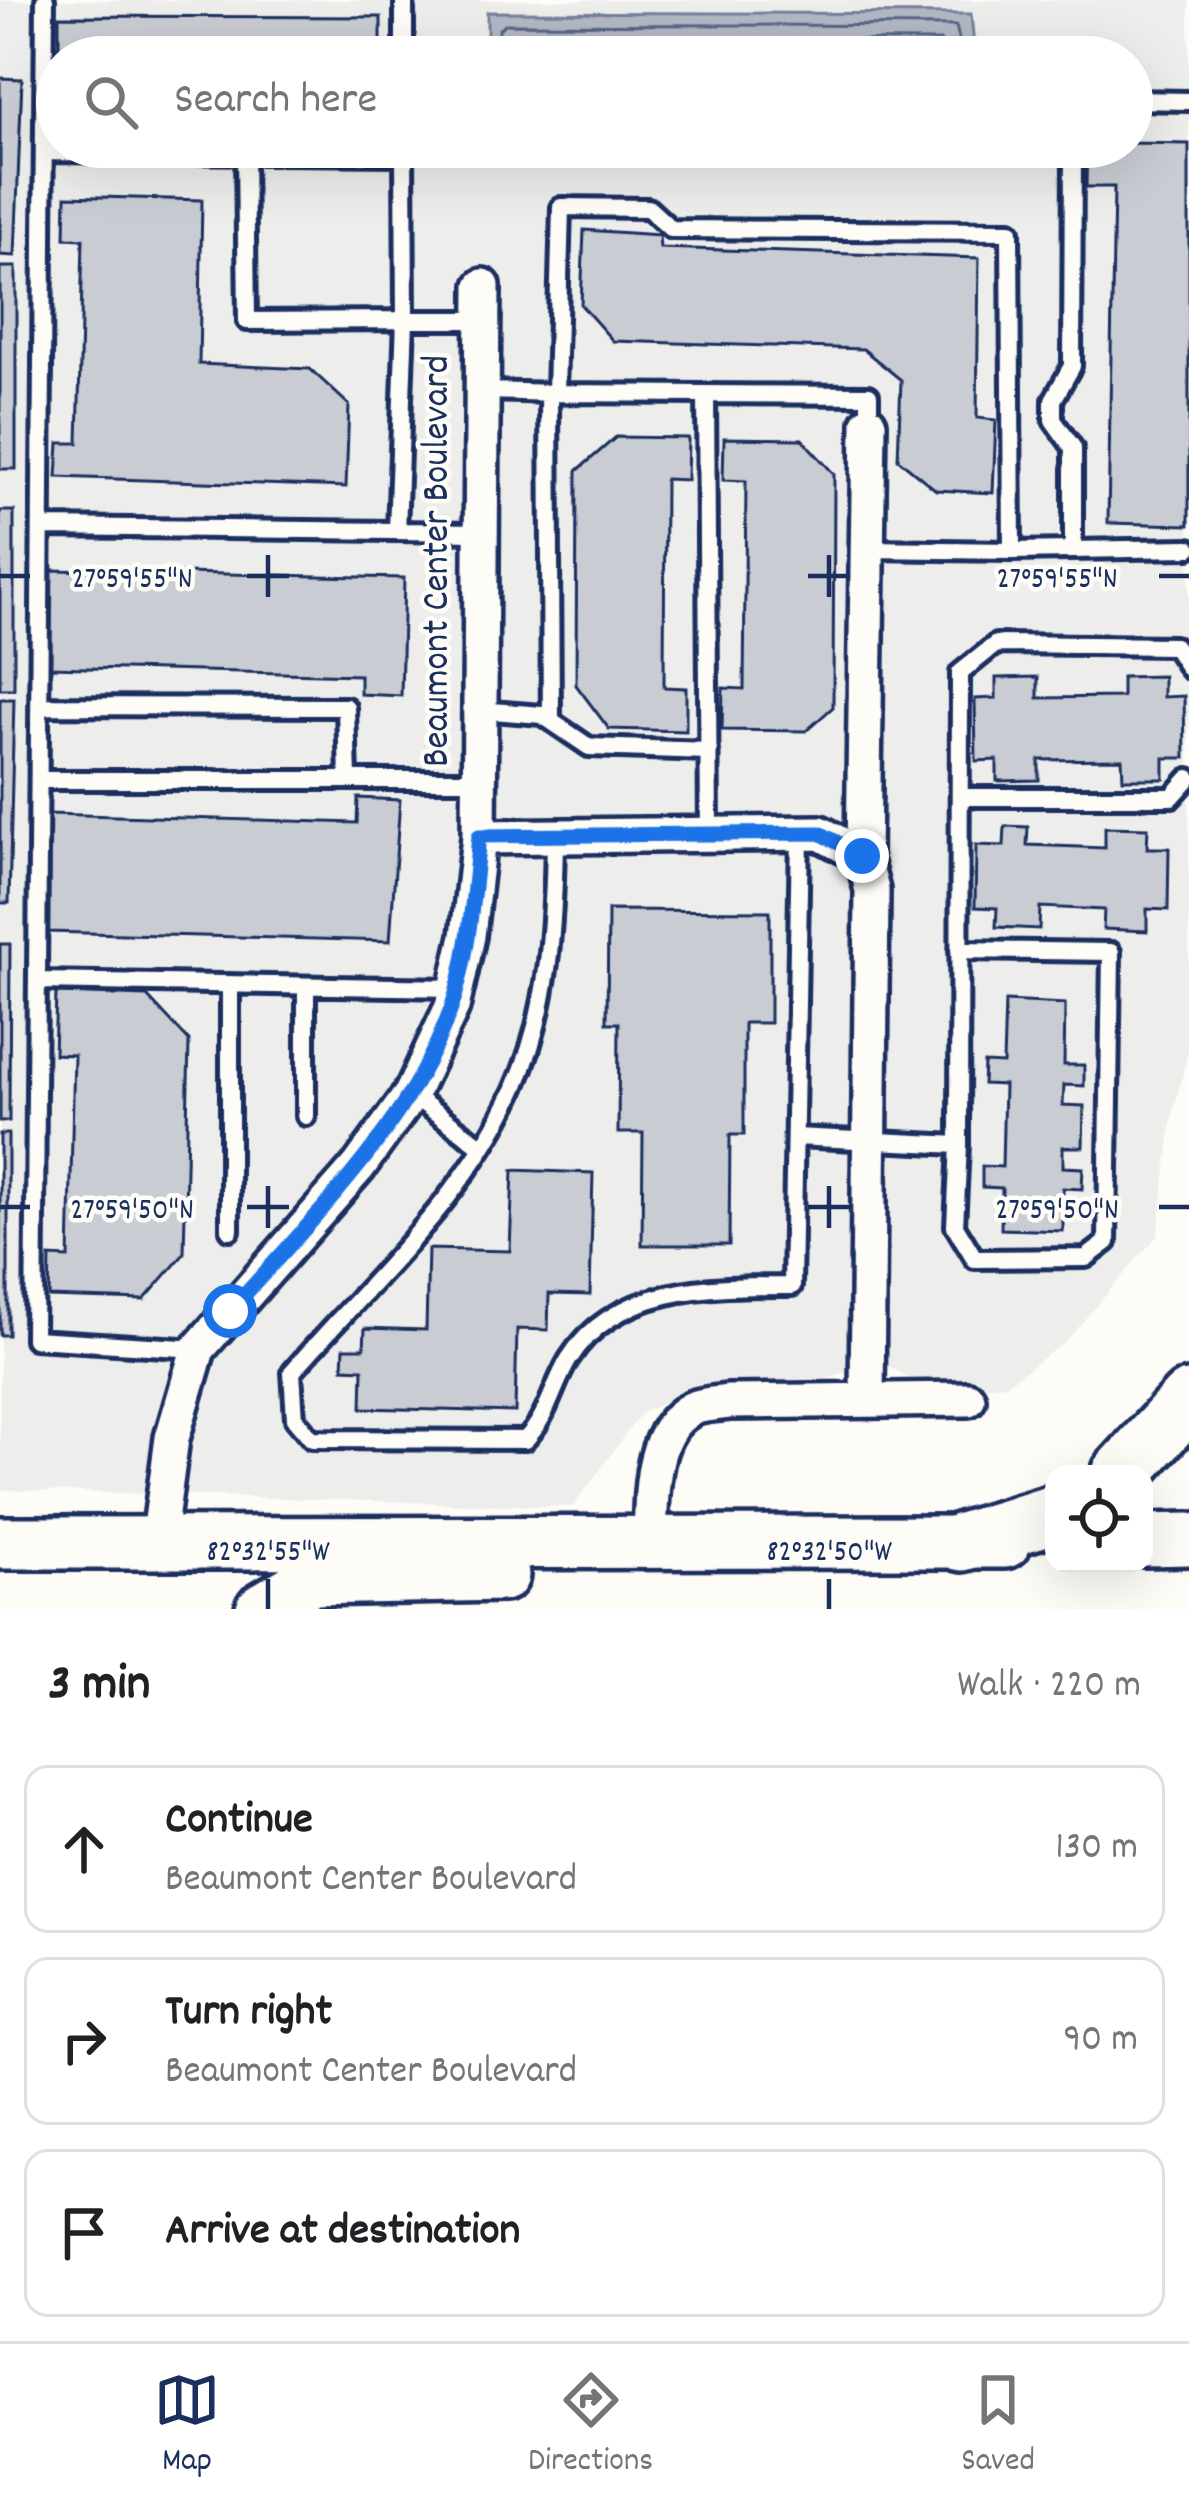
<!DOCTYPE html>
<html lang="en">
<head>
<meta charset="utf-8">
<style>
  :root { --surface:#fff; --page:#f6f6f6; --text:#202124; --muted:#757577; --line:#e0e0e0; --accent:#1b2f5e }
  body { margin:0; font-family:Dekko,sans-serif; background:var(--page); color:var(--text) }
  .controls { position:absolute; right:36px; bottom:36px; display:grid; overflow:hidden; border-radius:24px; box-shadow:0 12px 48px #0002 }
  .controls button { width:108px; height:108px; display:grid; place-items:center; padding:0; border:0; border-bottom:3px solid var(--line); background:var(--surface); color:var(--text); font:60px sans-serif }
  .stop { position:absolute; width:36px; height:36px; margin:-27px; border:9px solid #1a73e8; border-radius:50%; background:#fff }
  .stop.end { background:#1a73e8; border-color:#fff; box-shadow:0 3px 12px #0008 }
  .list { margin:0; padding:0; list-style:none }
  h2 { display:flex; justify-content:space-between; align-items:center; height:156px; margin:0; padding:0 48px; font-size:51px }
  h2 small { font-size:39px; font-weight:400; color:var(--muted) }
  .list li { display:grid; grid-template-columns:78px 1fr auto; gap:36px; align-items:center; box-sizing:border-box; height:168px; margin:0 24px 24px; padding:0 24px; border:3px solid var(--line); border-radius:24px }
  .list b { display:block; font-size:45px; white-space:nowrap }
  .list p { margin:0; font-size:39px; white-space:nowrap; color:var(--muted) }
  .list em { font-size:39px; font-style:normal; color:var(--muted) }
  .icon { flex:none; width:66px; height:66px; fill:none; stroke:currentColor; stroke-width:2; stroke-linecap:round; stroke-linejoin:round }
  .map { position:relative; flex:none; width:1189px; height:1609px; overflow:hidden }
  .search { position:absolute; background:var(--surface); box-shadow:0 12px 48px #0002; left:36px; right:36px; top:36px; height:132px; display:flex; align-items:center; gap:30px; box-sizing:border-box; padding:0 42px; border-radius:66px; color:var(--muted); font-size:45px }
  .sheet { height:732px; background:var(--surface) }
  nav { display:flex; justify-content:space-around; align-items:center; box-sizing:border-box; height:168px; border-top:3px solid var(--line); background:var(--surface); font-size:33px; color:var(--muted) }
  nav a { display:grid; justify-items:center; gap:6px }
  nav .on { color:var(--accent) }
  .map>svg:first-child { display:block }
  .built { fill:#edeeec; fill-rule:evenodd }
  .water { fill:#b3b8c5; stroke:#76819c; stroke-width:3 }
  .lines { fill:none; stroke-linecap:round; stroke-linejoin:round }
  .shore { stroke:#586687; stroke-width:3 }
  .building { fill:#c9ccd3; stroke:#1b2f5e; stroke-width:3 }
  .lane-casing { stroke:#1b2f5e; stroke-width:26 }
  .street-casing { stroke:#1b2f5e; stroke-width:42 }
  .primary-casing { stroke:#1b2f5e; stroke-width:60 }
  .highway-casing { stroke:#1b2f5e; stroke-width:66 }
  .lane { stroke:#fdfcf7; stroke-width:16 }
  .street { stroke:#fdfcf7; stroke-width:33 }
  .primary { stroke:#fdfcf7; stroke-width:51 }
  .highway { stroke:#fdfcf7; stroke-width:57 }
  .route { stroke:#1a73e8; stroke-width:15 }
  .ticks { fill:none; stroke:#1b2f5e; stroke-width:4.5 }
  .labels { text-anchor:middle; dominant-baseline:central; stroke-width:9; stroke-linejoin:round; paint-order:stroke }
  .street-label { font-size:39px; fill:#1b2f5e; stroke:#fdfcf7 }
  .ticks-label { font-size:30px; text-anchor:middle; fill:#1b2f5e; stroke:#fdfcf7; stroke-width:9; stroke-linejoin:round; paint-order:stroke }
</style>
</head>
<body>
<div class="map">
<svg width="1189" height="1609" viewBox="0 0 1189 1609">
  <rect width="100%" height="100%" fill="#fdfcf7"/>
  <filter id="ink" filterUnits="userSpaceOnUse"><feTurbulence type="fractalNoise" baseFrequency=".00833" numOctaves="2"/><feDisplacementMap in="SourceGraphic" scale="24" xChannelSelector="R" yChannelSelector="G"/><feConvolveMatrix kernelMatrix="1 2 1 2 8 2 1 2 1" color-interpolation-filters="sRGB"/></filter>
  <g filter="url(#ink)">
    <path class="built" d="M0,0H1189V1047L1173,1114L1158,1235L1065,1342L1006,1384L982,1386L917,1383L882,1362L877,853L883,408H856L849,831L493,821L498,271L470,270L465,836L454,932L438,1001L400,1085L349,1155L187,1337L150,1494L0,1490ZM487,13L971,14L975,57H1132V147L489,152L488,147H57V57H487Z
      M817,849L848,866L858,892L854,1370L803,1384L700,1387L641,1413L573,1507L178,1495L185,1441L210,1357L424,1101L492,852Z"/>
    <path class="water" d="M487,12L971,14L975,57H487Z"/>
    <g class="lines">
      <path class="shore" d="M499,57V29L505,24L956,26L963,57
        M514,57L520,39L941,41L948,57"/>
    </g>
    <path class="building" d="M59,16L381,17V57H59Z
      M0,78L22,79L15,256L0,255Z
      M1132,143L1189,144V525L1108,523L1114,187H1086L1087,147Z
      M66,196L202,200L199,364L310,369L349,405L346,487L57,477L59,443H78L83,239L65,238Z
      M584,230L659,235L660,248L979,258L977,418L996,420L993,493L936,490L898,459L901,380L863,349L613,341L581,305Z
      M0,267H16V469H0Z
      M616,437L688,438L687,480L665,479L664,687L686,688V731L609,729L576,685L577,471Z
      M724,438L802,439L834,474L833,707L806,731L722,730L723,688L744,689L746,481L723,480Z
      M0,511H14V689H0Z
      M52,570L404,578L401,696L360,694V675L49,667Z
      M1163,676V697L1184,696L1185,758H1164V779H1123L1122,759L1039,760V780L997,781V760L976,761L975,699L996,698V678L1038,677V698L1122,697V677Z
      M0,699H14L9,903H0Z
      M358,798L400,800L390,941L47,932L49,814L357,823Z
      M1005,826L1028,827L1027,845L1105,848V827L1148,828L1147,848H1169L1168,910L1147,909V931L1103,929L1104,910L1040,907L1039,929L996,927L997,908L975,907L976,845L1004,846Z
      M608,910L770,911V1023H744V1135H730L729,1245H642L643,1133H618L619,1023H607Z
      M0,944H10L9,1121H0Z
      M56,993L147,996L189,1041L184,1254L144,1300L49,1297L50,1257L69,1258L74,1055L54,1054Z
      M1005,1001L1065,1004L1064,1065H1084V1086L1064,1085L1063,1105L1084,1106L1083,1147H1063V1167L1083,1168L1082,1189L1063,1188V1231L1001,1229L1002,1188L982,1187V1166L1002,1167L1004,1085L983,1084L984,1063L1003,1064Z
      M0,1134H8V1335H0Z
      M513,1170L593,1173L590,1295L549,1294L548,1330L517,1329L515,1412L362,1408L363,1369L343,1368L344,1348H364L365,1328L426,1330L428,1249L510,1251Z"/>
    <g class="lines">
      <defs>
        <path id="lane" d="M45,0L34,1339L198,1349
          M404,0V57
          M1132,100L1189,101
          M404,148L405,320H483
          M44,152L404,155
          M245,154L247,321L405,320L397,531
          M483,391L556,393L561,207L648,208L671,229L1010,231L1012,551L867,549
          M549,393L551,719
          M556,393L869,395V423
          M706,394L709,834
          M41,527L481,532
          M1073,550V448L1053,420V400L1072,366L1073,147
          M1012,551L1189,548
          M40,706L346,707L348,780
          M480,710L542,715L589,747L709,751
          M39,780H479
          M960,797H1172L1189,778
          M555,836C554,921 550,1010 514,1090C466,1197 368,1284 292,1372L295,1419L312,1439L525,1440C548,1417 552,1387 569,1359C616,1284 716,1286 792,1286L800,833
          M959,950L1111,952L1107,1242L1086,1258L975,1259L955,1226L959,1145
          M37,981L456,988
          M230,984V1230
          M411,1094L481,1146
          M306,1116V986
          M795,1137L959,1145L960,673L996,644L1174,646L1189,669"/>
        <path id="street" d="M479,837L820,833L863,856L872,890L867,1399
          M863,856L869,423
          M650,1539C652,1499 648,1432 691,1409C701,1404 717,1404 728,1402L968,1399
          M158,1543L172,1438L198,1349L359,1166L411,1094L452,1007L468,936L479,837L483,286"/>
        <path id="primary" d="M1144,1540L1189,1539
          M0,1543L1005,1542
          M262,1609L312,1579L503,1575"/>
        <path id="highway" d="M1121,1474L1189,1400
          M962,1542L1054,1514"/>
      </defs>
      <use href="#lane" class="lane-casing"/>
      <use href="#street" class="street-casing"/>
      <use href="#primary" class="primary-casing"/>
      <use href="#highway" class="highway-casing"/>
      <use href="#lane" class="lane"/>
      <use href="#street" class="street"/>
      <use href="#primary" class="primary"/>
      <use href="#highway" class="highway"/>
    </g>
  </g>
  <g class="lines" filter="url(#ink)">
    <path class="route" d="M230,1311C313,1218 407,1129 451,1009C470,955 473,893 479,836L820,833L862,856"/>
  </g>
  <path class="ticks" d="M268,555V597M829,555V597M0,576H30M247,576H289M808,576H850M1159,576H1189M268,1186V1228M829,1186V1228M0,1207H30M247,1207H289M808,1207H850M1159,1207H1189M268,1579V1609M829,1579V1609"/>
  <g class="labels">
    <g class="street-label">
      <text transform="translate(439 561) rotate(-90)">Beaumont Center Boulevard</text>
    </g>
  </g>
  <g class="ticks-label">
    <text x="132" y="587">27°59'55"N</text>
    <text x="1057" y="587">27°59'55"N</text>
    <text x="132" y="1218">27°59'50"N</text>
    <text x="1057" y="1218">27°59'50"N</text>
    <text x="268" y="1560">82°32'55"W</text>
    <text x="829" y="1560">82°32'50"W</text>
  </g>
</svg>
<div class="controls">
<button><svg class="icon" aria-label="locate" viewBox="0 0 24 24"><circle cx="12" cy="12" r="6"/><path d="M12 2v4M12 18v4M2 12h4M18 12h4"/></svg></button>
</div>
<div class="stop" style="left:230px;top:1311px"></div>
<div class="stop end" style="left:862px;top:856px"></div>
<div class="search"><svg class="icon" aria-label="search" viewBox="0 0 24 24"><circle cx="10" cy="10" r="6"/><path d="M15 15l6 6"/></svg>Search here</div>
</div>
<section class="sheet">
<h2>3 min<small>Walk · 220 m</small></h2>
<ul class="list">
<li><svg class="icon" aria-label="ahead" viewBox="0 0 24 24"><path d="M12 20V5M6 11l6-6 6 6"/></svg><div><b>Continue</b><p>Beaumont Center Boulevard</p></div><em>130 m</em></li>
<li><svg class="icon" aria-label="right" viewBox="0 0 24 24"><path d="M7 20v-9h11M14 6l5 5-5 5"/></svg><div><b>Turn right</b><p>Beaumont Center Boulevard</p></div><em>90 m</em></li>
<li><svg class="icon" aria-label="arrive" viewBox="0 0 24 24"><path d="M6 21V4h12l-3 4 3 4H6"/></svg><div><b>Arrive at destination</b></div></li>
</ul>
</section>
<nav>
<a class="on"><svg class="icon" aria-label="map" viewBox="0 0 24 24"><path d="M3 6l6-2 6 2 6-2v14l-6 2-6-2-6 2zM9 4v14M15 6v14"/></svg>Map</a>
<a><svg class="icon" aria-label="directions" viewBox="0 0 24 24"><path d="M12 3l9 9-9 9-9-9zM9 14v-3h6M13 9l2 2-2 2"/></svg>Directions</a>
<a><svg class="icon" aria-label="saved" viewBox="0 0 24 24"><path d="M7 4h10v16l-5-4-5 4z"/></svg>Saved</a>
</nav>
</body>
</html>
